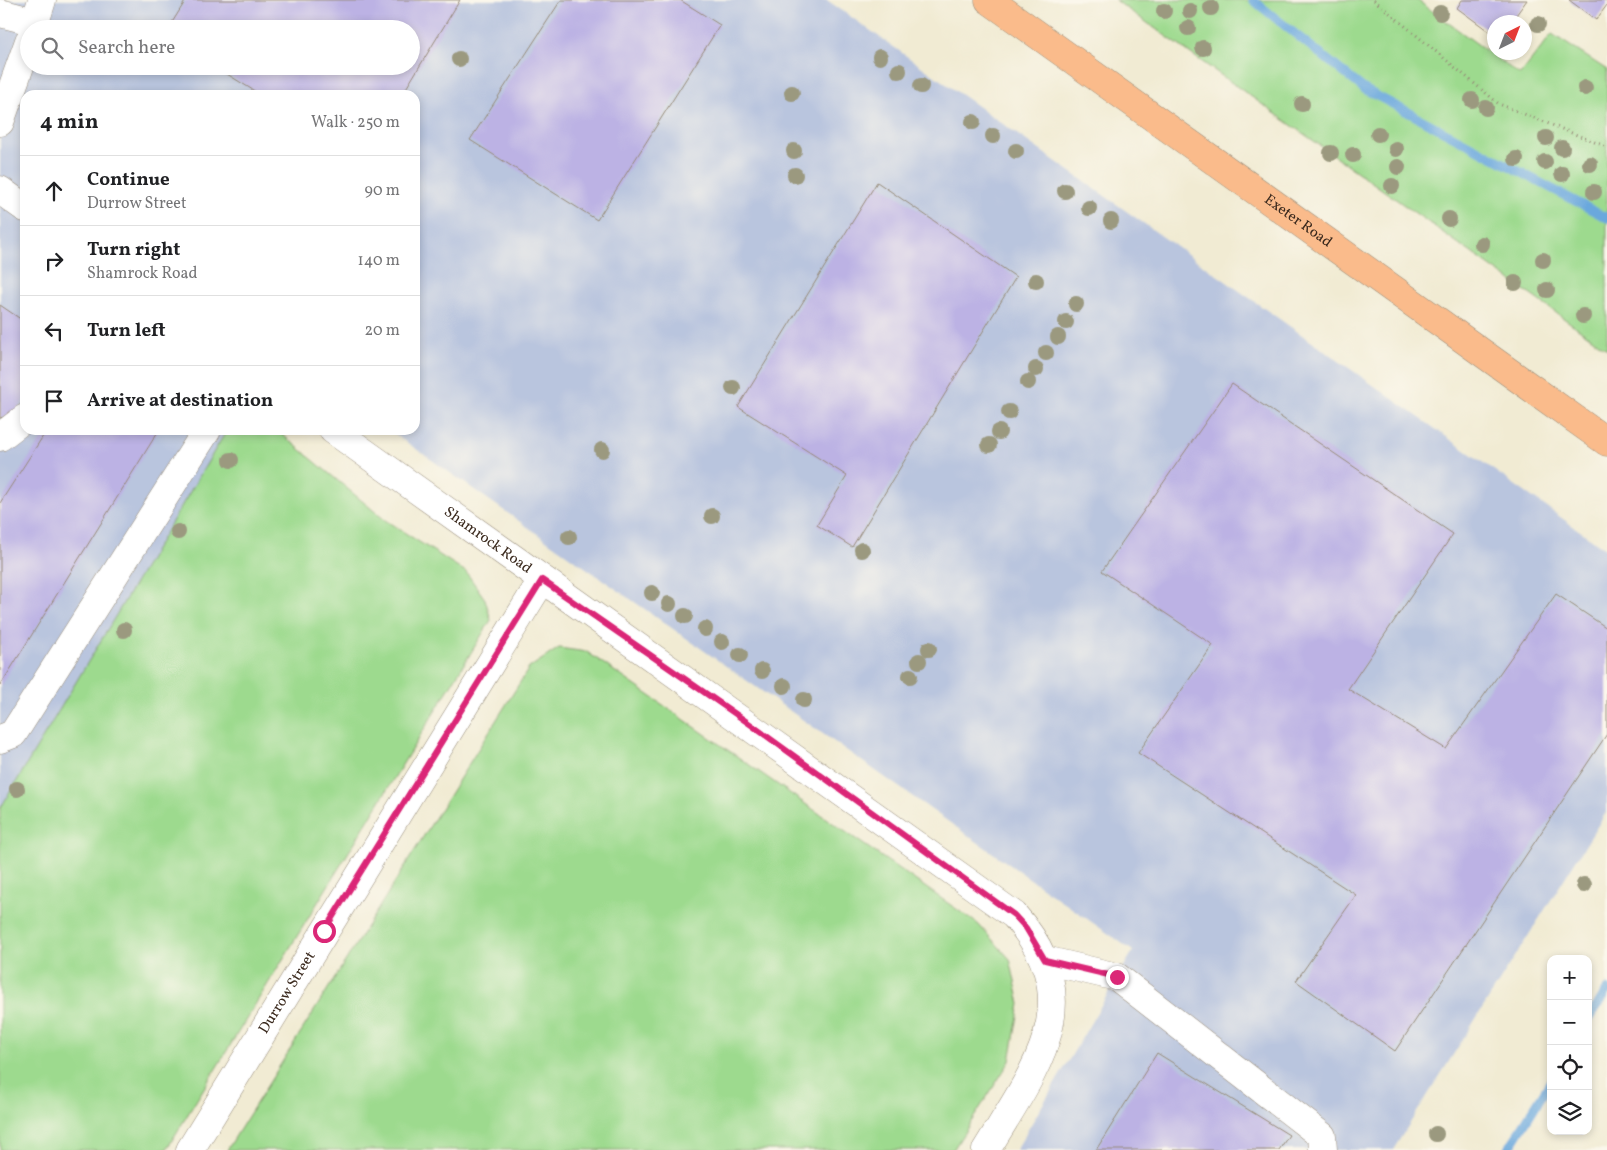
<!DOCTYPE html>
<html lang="en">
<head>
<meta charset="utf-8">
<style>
  :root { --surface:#fff; --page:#f6f6f6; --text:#202124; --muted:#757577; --line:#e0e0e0 }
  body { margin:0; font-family:Vollkorn,serif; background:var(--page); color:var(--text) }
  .controls { position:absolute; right:15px; bottom:15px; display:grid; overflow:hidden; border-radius:10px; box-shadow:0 2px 8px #0003 }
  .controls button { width:45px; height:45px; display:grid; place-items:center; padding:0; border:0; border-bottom:1px solid var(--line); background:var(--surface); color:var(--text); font:25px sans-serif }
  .compass { position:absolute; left:1487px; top:15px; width:45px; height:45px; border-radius:50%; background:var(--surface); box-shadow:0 2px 8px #0003; rotate:42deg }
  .stop { position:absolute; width:15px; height:15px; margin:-11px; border:4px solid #db2777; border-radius:50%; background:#fff }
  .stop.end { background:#db2777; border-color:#fff; box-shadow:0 1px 5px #0008 }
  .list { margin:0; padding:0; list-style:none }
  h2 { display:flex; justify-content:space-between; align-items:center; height:65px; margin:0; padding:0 20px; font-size:21px }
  h2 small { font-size:16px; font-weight:400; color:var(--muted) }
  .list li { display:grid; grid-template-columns:32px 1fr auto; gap:15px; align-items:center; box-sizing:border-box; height:70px; padding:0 20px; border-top:1px solid var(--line) }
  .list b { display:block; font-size:19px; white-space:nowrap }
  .list p { margin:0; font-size:16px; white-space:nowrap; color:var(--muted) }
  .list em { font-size:16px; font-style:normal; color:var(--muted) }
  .icon { flex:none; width:28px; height:28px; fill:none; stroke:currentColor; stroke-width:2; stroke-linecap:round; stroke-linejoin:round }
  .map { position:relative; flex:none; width:1607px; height:1150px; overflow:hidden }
  .search { position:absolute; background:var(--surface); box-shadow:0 2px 8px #0003; left:20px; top:20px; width:400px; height:55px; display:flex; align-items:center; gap:12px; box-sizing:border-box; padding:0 18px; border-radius:28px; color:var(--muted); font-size:19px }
  .panel { position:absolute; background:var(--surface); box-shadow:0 2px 8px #0003; left:20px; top:90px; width:400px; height:345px; border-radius:15px }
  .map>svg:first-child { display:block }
  .industrial { fill:#b9c5de; fill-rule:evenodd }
  .green { fill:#9dda8e; stroke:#6c8256 }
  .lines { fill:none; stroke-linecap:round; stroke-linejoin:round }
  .stream { stroke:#6ba8dd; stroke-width:9 }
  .building { fill:#bcb2e4 }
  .minor-casing { stroke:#968a78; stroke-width:29 }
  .major-casing { stroke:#968a78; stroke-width:29 }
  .path { stroke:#968a78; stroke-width:3; stroke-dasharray:1 4; stroke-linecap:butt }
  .minor { stroke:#fff; stroke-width:28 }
  .major { stroke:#fabb8b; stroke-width:28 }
  .tree { fill:#9b997f }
  .route { stroke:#db2777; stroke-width:6 }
  .labels { text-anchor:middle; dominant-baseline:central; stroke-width:4; stroke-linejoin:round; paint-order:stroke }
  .street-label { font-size:15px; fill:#3b2a1e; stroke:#fbf7ec }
</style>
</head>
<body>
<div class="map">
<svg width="1607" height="1150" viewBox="0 0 1607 1150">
  <rect width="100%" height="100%" fill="#fbf7ec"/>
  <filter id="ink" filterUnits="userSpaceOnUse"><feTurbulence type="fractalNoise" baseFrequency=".02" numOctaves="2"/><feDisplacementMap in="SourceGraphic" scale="10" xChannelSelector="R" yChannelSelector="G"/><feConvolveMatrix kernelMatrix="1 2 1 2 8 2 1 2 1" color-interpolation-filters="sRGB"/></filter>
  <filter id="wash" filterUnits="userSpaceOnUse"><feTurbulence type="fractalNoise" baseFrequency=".0096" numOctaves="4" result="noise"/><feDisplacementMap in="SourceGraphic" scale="20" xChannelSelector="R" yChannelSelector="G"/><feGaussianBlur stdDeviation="1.12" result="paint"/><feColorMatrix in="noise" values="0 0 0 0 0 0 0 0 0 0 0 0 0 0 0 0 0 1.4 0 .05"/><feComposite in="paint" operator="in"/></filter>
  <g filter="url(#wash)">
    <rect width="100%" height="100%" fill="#f1ebd3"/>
    <path class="industrial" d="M0,0H827L1607,550V811L1393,1150H1016L1133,951L389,430H415V95H25V430H227L0,809ZM29,29H411V66H29Z"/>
    <path class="green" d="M1115,0H1417L1520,75L1552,34L1607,70V349Z
      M227,430H277L385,520L466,572L485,599L491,620L166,1150H0V809Z
      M559,648L587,652L978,924L1010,959L1020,1004L1010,1061L953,1150H227L529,668Z"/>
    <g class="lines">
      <path class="stream" d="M1253,0L1364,89L1607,218
        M1588,1020L1607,990
        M1508,1150L1551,1081"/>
    </g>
    <g id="blocks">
      <path class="building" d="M186,0H460L402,95H261L214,66H411V29H168Z
        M561,0H680L720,25L597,220L470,140Z
        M1462,0H1527L1511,22H1494V35L1457,8Z
        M1569,0H1607V5L1596,20Z
        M877,182L1016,277L852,547L817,525L847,476L738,407Z
        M0,305L25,322V398L15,414L0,418Z
        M1232,384L1453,534L1348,689L1446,749L1556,594L1607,628V734L1395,1051L1296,981L1356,895L1138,753L1213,645L1102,571Z
        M47,430H159L0,686V503Z
        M1157,1053L1289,1135L1279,1150H1096Z"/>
    </g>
  </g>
  <g filter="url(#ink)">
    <use href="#blocks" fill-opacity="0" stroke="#968a78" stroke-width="1"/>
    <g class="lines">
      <defs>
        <g id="minor">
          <path d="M0,13L35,22"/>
          <path d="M33,29L42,0"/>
          <path d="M0,122L29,41"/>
          <path d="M0,190L25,208"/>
          <path id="s1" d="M333,430L1014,915C1091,1001 1035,1069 986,1150"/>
          <path d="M0,437L25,418"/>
          <path d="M0,739L13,734L207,430"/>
          <path d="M1045,960L1117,977L1322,1136L1323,1150"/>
          <path id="s2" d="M190,1150L542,580"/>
        </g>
        <g id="major">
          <path id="s3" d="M989,0L1607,442"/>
        </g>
      </defs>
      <use href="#minor" class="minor-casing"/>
      <use href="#major" class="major-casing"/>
      <path class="path" d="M1374,0L1499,104L1607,147"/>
      <use href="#minor" class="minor"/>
      <use href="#major" class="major"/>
    </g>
    <g class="tree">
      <circle cx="1211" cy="8" r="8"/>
      <circle cx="1164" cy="11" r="8"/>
      <circle cx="1190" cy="11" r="8"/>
      <circle cx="1440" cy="13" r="8"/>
      <circle cx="1538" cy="24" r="8"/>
      <circle cx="1188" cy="28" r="8"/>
      <circle cx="1203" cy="48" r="8"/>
      <circle cx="880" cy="57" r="8"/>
      <circle cx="459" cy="59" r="8"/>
      <circle cx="899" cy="71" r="8"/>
      <circle cx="921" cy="86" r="8"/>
      <circle cx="1585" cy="88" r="8"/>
      <circle cx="792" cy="93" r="8"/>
      <circle cx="1472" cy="100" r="8"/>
      <circle cx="1302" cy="104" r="8"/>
      <circle cx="1486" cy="108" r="8"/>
      <circle cx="973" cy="122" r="8"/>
      <circle cx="1378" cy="134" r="8"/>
      <circle cx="993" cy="136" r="8"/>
      <circle cx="1546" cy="138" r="8"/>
      <circle cx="1562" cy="148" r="8"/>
      <circle cx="1396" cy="149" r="8"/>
      <circle cx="794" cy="151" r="8"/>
      <circle cx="1016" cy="151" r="8"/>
      <circle cx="1331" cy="153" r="8"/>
      <circle cx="1353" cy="155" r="8"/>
      <circle cx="1516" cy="159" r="8"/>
      <circle cx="1545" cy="162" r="8"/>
      <circle cx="1590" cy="164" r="8"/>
      <circle cx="1398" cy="167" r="8"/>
      <circle cx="1562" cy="174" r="8"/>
      <circle cx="795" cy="175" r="8"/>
      <circle cx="1392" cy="186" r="8"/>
      <circle cx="1065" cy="191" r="8"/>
      <circle cx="1594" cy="192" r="8"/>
      <circle cx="1089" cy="208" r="8"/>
      <circle cx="1449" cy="219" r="8"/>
      <circle cx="1111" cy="221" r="8"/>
      <circle cx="1482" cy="244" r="8"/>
      <circle cx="1543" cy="260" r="8"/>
      <circle cx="1036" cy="281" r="8"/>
      <circle cx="1515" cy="283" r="8"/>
      <circle cx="1547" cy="290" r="8"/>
      <circle cx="1076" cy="304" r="8"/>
      <circle cx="1583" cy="316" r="8"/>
      <circle cx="1066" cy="322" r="8"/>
      <circle cx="1058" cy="337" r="8"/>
      <circle cx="1046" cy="353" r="8"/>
      <circle cx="1036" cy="369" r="8"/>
      <circle cx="1028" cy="382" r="8"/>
      <circle cx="733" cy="388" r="8"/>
      <circle cx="1009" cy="412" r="8"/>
      <circle cx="999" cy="432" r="8"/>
      <circle cx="989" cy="445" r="8"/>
      <circle cx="602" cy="450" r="8"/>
      <circle cx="231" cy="460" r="8"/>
      <circle cx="712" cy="516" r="8"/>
      <circle cx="178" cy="532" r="8"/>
      <circle cx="569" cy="537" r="8"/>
      <circle cx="862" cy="550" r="8"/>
      <circle cx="652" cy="593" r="8"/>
      <circle cx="669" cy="604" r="8"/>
      <circle cx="685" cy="616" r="8"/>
      <circle cx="705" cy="629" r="8"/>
      <circle cx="124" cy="630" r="8"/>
      <circle cx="722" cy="642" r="8"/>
      <circle cx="929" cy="649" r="8"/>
      <circle cx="740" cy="655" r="8"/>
      <circle cx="919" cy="661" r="8"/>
      <circle cx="762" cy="671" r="8"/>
      <circle cx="910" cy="676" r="8"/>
      <circle cx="784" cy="686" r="8"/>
      <circle cx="804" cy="700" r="8"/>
      <circle cx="17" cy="789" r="8"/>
      <circle cx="1584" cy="885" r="8"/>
      <circle cx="1436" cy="1134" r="8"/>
    </g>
  </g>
  <g class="lines" filter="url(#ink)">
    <path class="route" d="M324,931L542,580L750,724L1014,915L1026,928L1045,960L1117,977"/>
  </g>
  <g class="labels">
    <g class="street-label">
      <text stroke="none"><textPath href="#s3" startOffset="380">Exeter Road</textPath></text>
      <text stroke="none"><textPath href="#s1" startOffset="190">Shamrock Road</textPath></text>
      <text stroke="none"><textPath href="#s2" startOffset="185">Durrow Street</textPath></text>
    </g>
  </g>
</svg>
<div class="controls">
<button>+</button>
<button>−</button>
<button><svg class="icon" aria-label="locate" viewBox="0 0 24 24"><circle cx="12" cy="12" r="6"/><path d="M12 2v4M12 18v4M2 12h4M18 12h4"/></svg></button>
<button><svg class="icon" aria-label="layers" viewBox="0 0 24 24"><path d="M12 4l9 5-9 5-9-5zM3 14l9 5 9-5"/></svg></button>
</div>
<svg class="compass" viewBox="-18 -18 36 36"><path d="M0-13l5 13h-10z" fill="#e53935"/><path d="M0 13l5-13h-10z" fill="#757577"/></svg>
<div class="stop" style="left:324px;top:931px"></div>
<div class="stop end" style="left:1117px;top:977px"></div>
<div class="search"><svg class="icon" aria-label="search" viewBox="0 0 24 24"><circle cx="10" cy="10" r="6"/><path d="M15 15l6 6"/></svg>Search here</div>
<section class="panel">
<h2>4 min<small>Walk · 250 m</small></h2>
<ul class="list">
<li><svg class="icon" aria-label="ahead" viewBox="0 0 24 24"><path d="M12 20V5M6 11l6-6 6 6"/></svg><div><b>Continue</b><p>Durrow Street</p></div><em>90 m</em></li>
<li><svg class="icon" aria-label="right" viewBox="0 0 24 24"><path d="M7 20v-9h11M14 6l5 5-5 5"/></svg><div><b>Turn right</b><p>Shamrock Road</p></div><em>140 m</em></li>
<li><svg class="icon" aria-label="left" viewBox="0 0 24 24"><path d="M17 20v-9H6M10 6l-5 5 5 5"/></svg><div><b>Turn left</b></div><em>20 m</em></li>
<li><svg class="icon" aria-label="arrive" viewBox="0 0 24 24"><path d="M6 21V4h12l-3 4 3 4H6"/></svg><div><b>Arrive at destination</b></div></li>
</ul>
</section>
</div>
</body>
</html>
